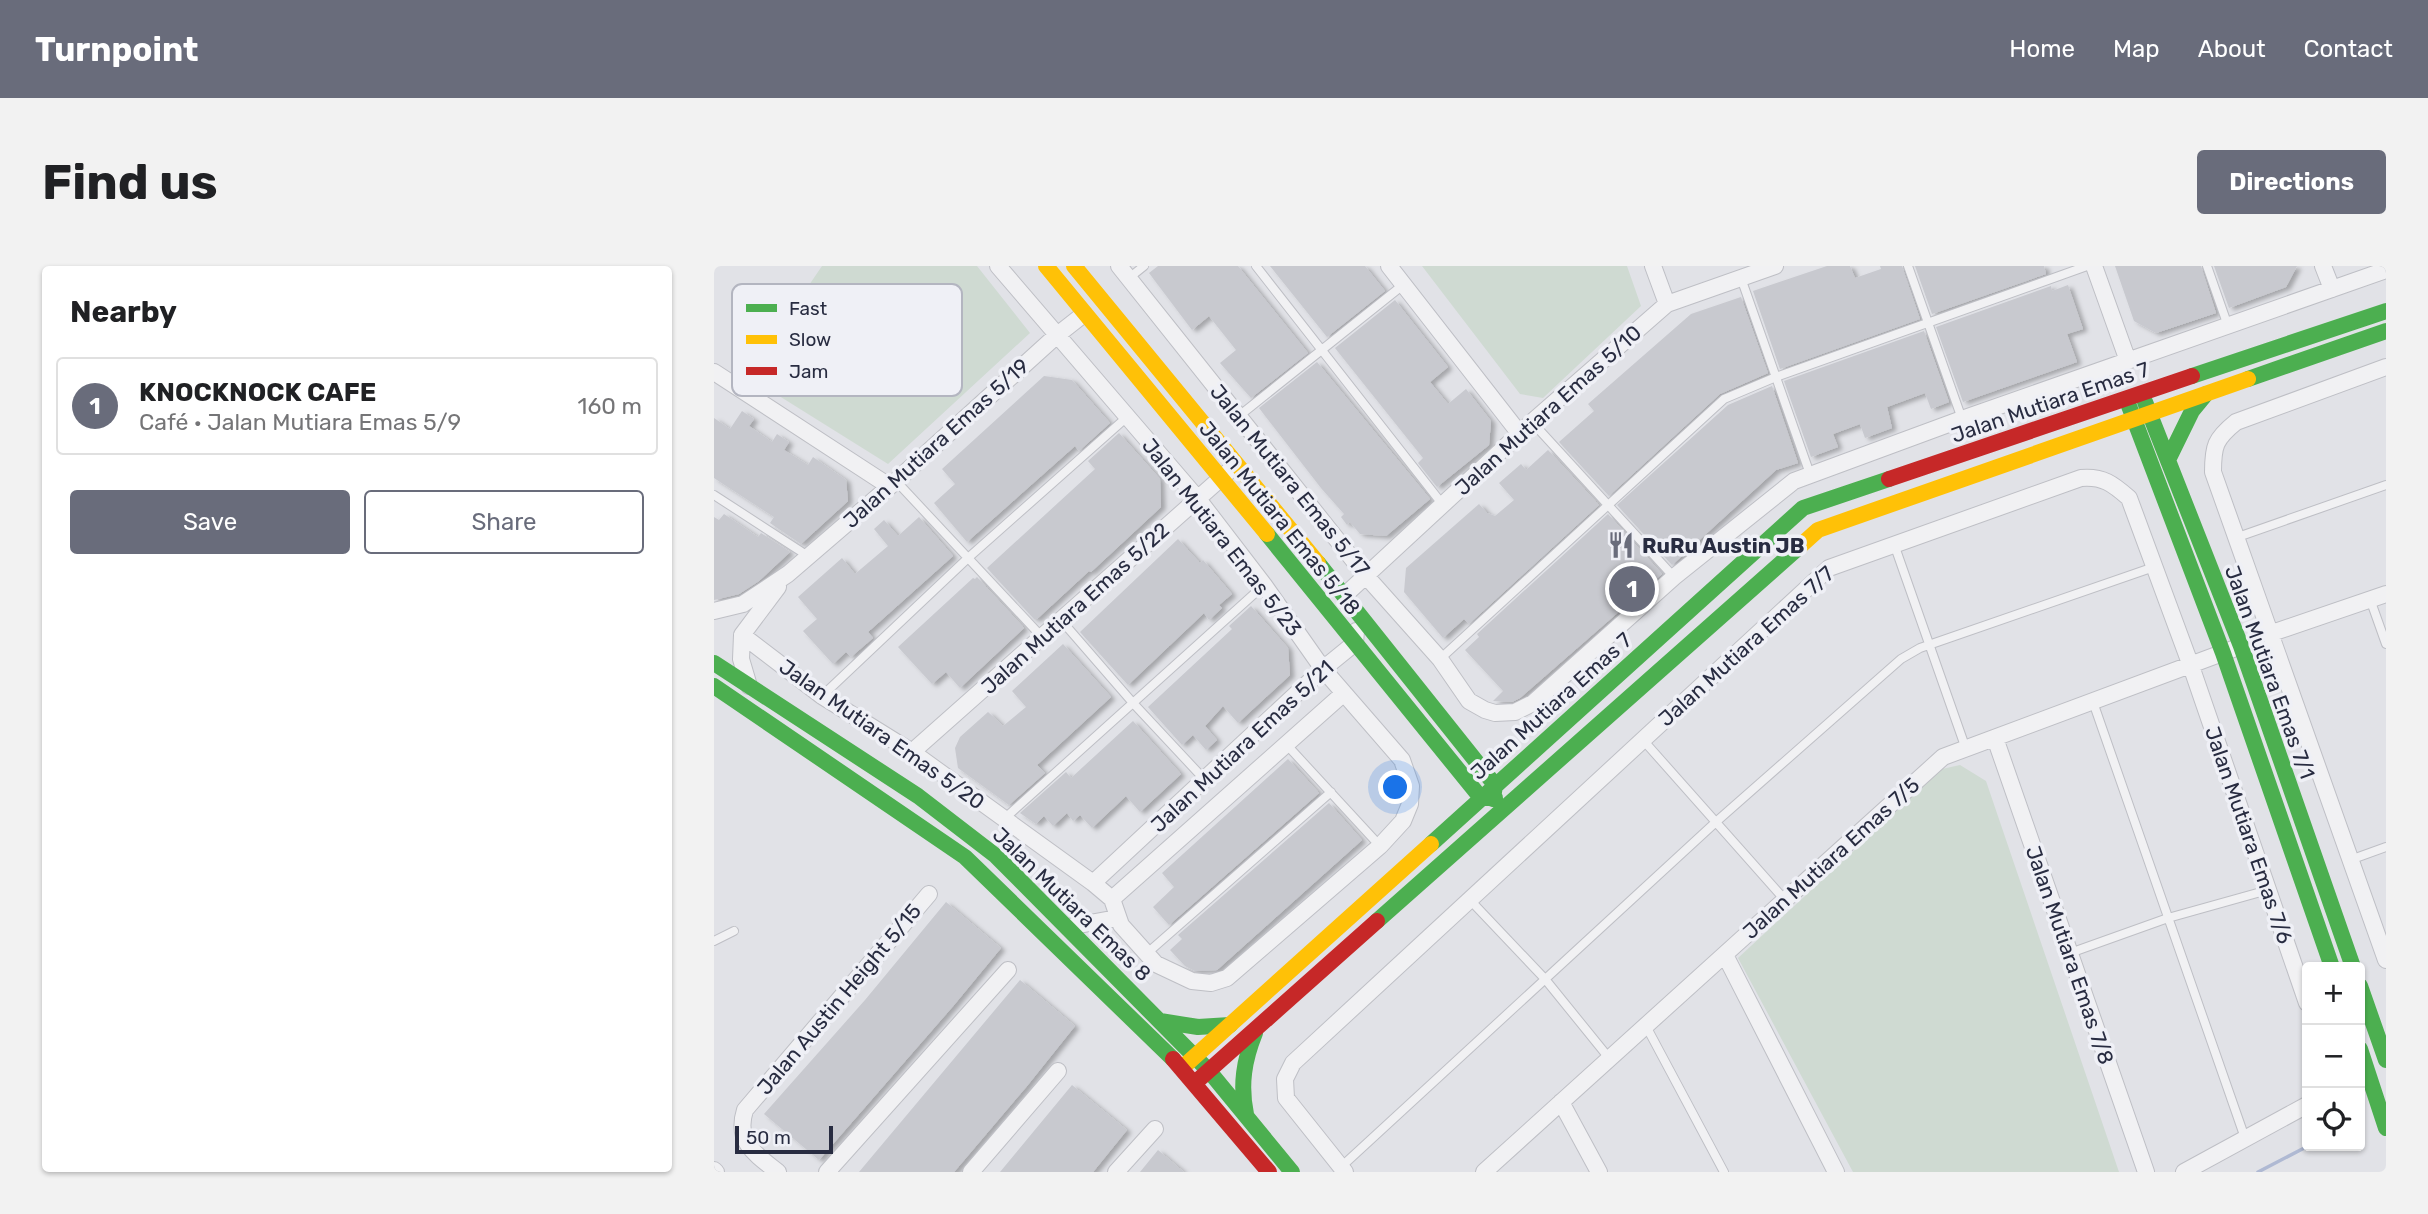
<!DOCTYPE html>
<html lang="en">
<head>
<meta charset="utf-8">
<style>
  :root { --surface:#fff; --page:#f2f2f2; --text:#202124; --muted:#757577; --line:#e0e0e0; --accent:#696c7b }
  body { margin:0; font-family:Rubik,sans-serif; background:var(--page); color:var(--text) }
  .controls { position:absolute; right:21px; bottom:21px; display:grid; overflow:hidden; border-radius:7px; box-shadow:0 2px 5px #0004 }
  .controls button { width:63px; height:63px; display:grid; place-items:center; padding:0; border:0; border-bottom:2px solid var(--line); background:var(--surface); color:var(--text); font:35px sans-serif }
  .scale { position:absolute; left:21px; bottom:18px; width:98px; box-sizing:border-box; padding-left:7px; border:4px solid #282c41; border-top:0; font-size:19px; line-height:24px; white-space:nowrap; color:#282c41; -webkit-text-stroke:5px #eff0f6; paint-order:stroke }
  .you { position:absolute; left:682px; top:522px; width:24px; height:24px; margin:-18px; border:5px solid #fff; border-radius:50%; background:#1a73e8; box-shadow:0 0 0 10px #1a73e833 }
  .badge { display:grid; place-items:center; width:46px; height:46px; border-radius:50%; background:var(--accent); color:#fff; font-size:23px; font-weight:700 }
  .pin { position:absolute; translate:-50% -50%; border:4px solid #fff; box-shadow:0 2px 7px #0006 }
  .list { margin:0; padding:0; list-style:none }
  h2 { display:flex; justify-content:space-between; align-items:center; height:91px; margin:0; padding:0 28px; font-size:30px }
  h2 small { font-size:23px; font-weight:400; color:var(--muted) }
  .list li { display:grid; grid-template-columns:46px 1fr auto; gap:21px; align-items:center; box-sizing:border-box; height:98px; margin:0 14px 14px; padding:0 14px; border:2px solid var(--line); border-radius:7px }
  .list b { display:block; font-size:26px; white-space:nowrap }
  .list p { margin:0; font-size:23px; white-space:nowrap; color:var(--muted) }
  .list em { font-size:23px; font-style:normal; color:var(--muted) }
  .actions { display:flex; gap:14px; padding:21px 28px }
  .actions a { flex:1; padding:16px 0; border:2px solid var(--accent); border-radius:7px; text-align:center; font-size:24px; color:var(--accent) }
  .actions .main { background:var(--accent); color:#fff }
  .icon { flex:none; width:38px; height:38px; fill:none; stroke:currentColor; stroke-width:2; stroke-linecap:round; stroke-linejoin:round }
  .map { position:relative; flex:none; width:1672px; height:906px; overflow:hidden; border-radius:7px }
  header { display:flex; align-items:center; gap:42px; box-sizing:border-box; height:98px; padding:0 35px; background:var(--accent); color:#fff }
  header strong { font-size:33px }
  nav { display:flex; gap:38px; margin-inline-start:auto; font-size:24px }
  .intro { display:flex; align-items:center; justify-content:space-between; box-sizing:border-box; height:168px; padding:0 42px }
  h1 { margin:0; font-size:49px }
  .button { padding:18px 32px; border-radius:7px; background:var(--accent); color:#fff; font-size:24px; font-weight:700 }
  main { display:flex; gap:42px; padding:0 42px }
  aside { flex:1; background:var(--surface); border-radius:7px; box-shadow:0 2px 5px #0004 }
  .map>svg:first-child { display:block }
  .green { fill:#cfdad2 }
  .lines { fill:none; stroke-linecap:round; stroke-linejoin:round }
  .stream { stroke:#afb9d3; stroke-width:3.5 }
  .building { fill:#c8c9cf; filter:url(#shadow) }
  .lane-casing { stroke:#bebfc5; stroke-width:10 }
  .street-casing { stroke:#bebfc5; stroke-width:18 }
  .lane { stroke:#f1f1f3; stroke-width:8 }
  .street { stroke:#f1f1f3; stroke-width:16 }
  .fast { stroke:#4caf50; stroke-width:16 }
  .slow { stroke:#ffc107; stroke-width:16 }
  .jam { stroke:#c62828; stroke-width:16 }
  .labels { text-anchor:middle; dominant-baseline:central; stroke-width:7; stroke-linejoin:round; paint-order:stroke }
  .street-label { font-size:21px; fill:#282c41; stroke:#eff0f6 }
  .poi-label { font-size:21px; font-weight:bold; fill:#282c41; stroke:#eff0f6; text-anchor:start }
  .key { fill:#eff0f6; stroke:#b3b5c0; stroke-width:2 }
  .key-label { font-size:19px; fill:#282c41 }
</style>
</head>
<body>
<header>
<strong>Turnpoint</strong>
<nav><a>Home</a><a>Map</a><a>About</a><a>Contact</a></nav>
</header>
<div class="intro"><h1>Find us</h1><a class="button">Directions</a></div>
<main>
<aside>
<h2>Nearby<small></small></h2>
<ul class="list">
<li><span class="badge">1</span><div><b>KNOCKNOCK CAFE</b><p>Café · Jalan Mutiara Emas 5/9</p></div><em>160 m</em></li>
</ul>
<div class="actions"><a class="main">Save</a><a>Share</a></div>
</aside>
<div class="map">
<svg width="1672" height="906" viewBox="0 0 1672 906">
  <defs>
    <filter id="shadow"><feDropShadow dx="4.5" dy="2.5" stdDeviation="2" flood-color="#0004"/></filter>
  </defs>
  <rect width="100%" height="100%" fill="#e1e2e7"/>
  <path class="green" d="M108,0H263L316,67L174,198L62,128L66,121L38,103Z
    M708,0H913L927,40L829,132L806,128Z
    M1246,499L1272,515L1405,906H1139L1024,692L1228,503Z"/>
  <g class="lines">
    <path class="stream" d="M1646,852L1649,850
      M1544,906L1594,880"/>
  </g>
  <path class="building" d="M444,0H524L594,87L537,132L506,97L522,84L495,50L478,64L435,7Z
    M556,0H651L671,25L613,71Z
    M1113,0H1136L1141,12L1167,3L1166,0H1188L1206,53L1066,103L1039,25Z
    M1201,0H1330L1332,8L1218,48Z
    M1401,0H1487L1502,47L1442,67L1420,55Z
    M1500,0H1583L1572,21L1515,42Z
    M1354,19L1369,63L1353,68L1363,96L1249,136L1222,61L1337,20L1338,25Z
    M1027,31L1054,107L1006,128L895,230L845,176L880,145L874,138L977,48Z
    M681,34L734,101L716,116L734,138L752,123L777,155L775,179L723,221L704,197L709,192L621,82Z
    M1210,65L1235,136L1217,143L1211,127L1173,141L1178,162L1151,172L1146,158L1119,168L1124,181L1097,191L1070,115Z
    M603,96L716,233L672,270L646,268L636,256L633,259L627,251L630,248L607,222L545,142Z
    M330,110L358,114L396,157L365,185L361,180L253,276L220,237L241,218L228,203Z
    M1058,120L1084,197L1062,204L958,299L903,239L1014,139Z
    M28,145L40,153L35,160L58,176L63,168L75,176L70,184L94,199L99,191L132,214L134,235L87,278L56,257L60,251L0,212V152L16,163Z
    M405,167L446,213L447,241L377,306L375,305L323,353H320L273,302L381,203L374,195Z
    M834,184L885,239L755,358L750,353L729,372L690,326L692,302L765,238L773,247L781,250L800,234L785,217L807,198L812,204Z
    M10,248L44,271L47,267L76,286L45,315L25,328L0,334V251L5,254Z
    M894,248L948,308L806,432L798,436L779,435L789,425L751,384L765,371L763,368Z
    M205,251L239,290L154,366L159,372L137,391L132,386L119,398L89,365L103,353L84,331L128,292L141,308L174,280L160,263L170,254L184,270Z
    M464,273L486,297L489,294L518,328L505,339L508,342L495,354L490,347L414,419L366,366Z
    M263,311L310,362L246,422L232,406L218,418L184,381L259,312L261,313Z
    M537,340L574,382L576,409L524,457L509,440L491,460L503,474L492,484L479,469L468,479L434,441L518,363L515,360Z
    M349,378L397,431L323,499L331,507L295,539L244,502L241,482L246,471L274,446L289,460L312,441L298,425Z
    M419,455L467,508L426,546L412,530L378,562L366,549L359,555L353,547L339,560L330,550L322,558L306,547L352,506L357,512Z
    M574,493L605,527L455,659L439,641L460,621L448,607Z
    M615,537L648,574L503,704L481,705L471,700L456,684L468,673L464,669Z
    M232,636L287,682L240,739L105,894L50,848L151,734Z
    M306,714L361,760L313,820L240,906H145Z
    M358,819L413,864L379,906H286Z
    M444,884L470,906H426Z"/>
  <g class="lines">
    <defs>
      <path id="lane" d="M542,0L729,239
        M1194,0L1248,153
        M1493,0L1514,60
        M415,12L430,0
        M1027,12L1096,208
        M525,150L689,19
        M818,156L960,311
        M182,215L328,371
        M0,229L94,290
        M1521,272L1672,219
        M1180,278L1252,483
        M1656,333L1672,378
        M347,354L419,437L490,513
        M726,393L1010,133L1062,111L1373,0
        M108,430L254,292L413,151
        M1379,436L1531,872
        M929,474L1071,634
        M572,478L666,580
        M290,553L550,319
        M1636,594L1672,581
        M756,634L831,713L895,792
        M0,675L20,665
        M1356,687L1454,652L1554,624
        M431,689L617,526
        M932,760L1010,906
        M627,901L1003,555L1187,393L1206,382L1440,301"/>
      <path id="street" d="M405,0L652,310L726,393L755,435L771,444L781,447L801,446L819,437L960,311L1080,215L1248,153L1672,4
        M675,0L806,168
        M939,0L953,38
        M1380,0L1414,95
        M1609,0L1618,23
        M1672,101L1522,156C1501,173 1499,180 1499,206L1672,694
        M0,106L175,220
        M634,337L631,329L818,156L953,38L1061,0
        M0,345L29,338L74,308L182,215L342,70L370,48
        M1555,368L1672,328
        M28,369L108,430L198,486L379,617L398,633L407,659L442,698L478,715L497,717L513,712L666,580L689,555L696,538L697,520L688,494L609,403L550,319L484,233L284,0
        M35,420L27,393L28,369L64,321
        M1281,472L1432,906
        M198,486L515,205
        M379,617L609,403L641,377L642,365
        M398,633L630,427
        M354,661L403,652
        M1011,689L1122,906
        M847,836L885,906
        M0,904L2,906
        M64,906C41,888 21,876 31,844L215,628
        M113,906L294,704
        M257,906L344,805
        M402,906L441,863
        M631,906L572,832L571,813L579,797L1115,302L1367,212C1389,210 1399,218 1415,232L1477,400L1593,737
        M770,906L1229,491L1519,383
        M1470,906L1593,839"/>
    </defs>
    <use href="#lane" class="lane-casing"/>
    <use href="#street" class="street-casing"/>
    <use href="#lane" class="lane"/>
    <use href="#street" class="street"/>
    <path class="fast" d="M1478,110L1672,45
      M1534,113L1672,65
      M1431,136L1527,380L1639,701
      M1415,140L1509,387L1618,701
      M1454,194L1478,145L1492,128
      M553,268L767,532H781
      M604,297L781,519L779,533
      M0,397L204,530L282,590L495,805L578,906
      M0,420L251,591L459,793
      M717,578L1089,242L1175,213
      M663,655L1084,282
      M1646,720L1672,794
      M446,755L484,761L516,759
      M1646,783L1672,862
      M532,848C526,819 530,794 541,767"/>
    <path class="slow" d="M332,0L553,268
      M360,0L604,297
      M1084,282L1104,264L1534,113
      M468,802L717,578"/>
    <path class="jam" d="M1175,213L1478,110
      M459,793L555,906
      M482,816L663,655"/>
  </g>
  <defs>
    <symbol id="restaurant-bare" viewBox="-9 -9 18 18"><path d="M-5-6h1v4h1v-4h1v4h1v-4h1v5L-1.5 .5V6h-2V.5L-5-1ZM5-6V6H3V1.5H1.5Q1.5-4 5-6Z" fill="#696c7b" stroke="#eff0f6" stroke-width="2.5" paint-order="stroke"/></symbol>
  </defs>
  <g fill-rule="evenodd">
    <use href="#restaurant-bare" x="888" y="260" width="38" height="38"/>
  </g>
  <g class="labels">
    <g class="street-label">
      <text transform="translate(1336 136) rotate(-19)">Jalan Mutiara Emas 7</text>
      <text transform="translate(834 144) rotate(-42)">Jalan Mutiara Emas 5/10</text>
      <text transform="translate(222 177) rotate(-42)">Jalan Mutiara Emas 5/19</text>
      <text transform="translate(576 214) rotate(51)">Jalan Mutiara Emas 5/17</text>
      <text transform="translate(566 252) rotate(51)">Jalan Mutiara Emas 5/18</text>
      <text transform="translate(508 271) rotate(52)">Jalan Mutiara Emas 5/23</text>
      <text transform="translate(361 342) rotate(-42)">Jalan Mutiara Emas 5/22</text>
      <text transform="translate(1032 380) rotate(-42)">Jalan Mutiara Emas 7/7</text>
      <text transform="translate(1556 406) rotate(70)">Jalan Mutiara Emas 7/1</text>
      <text transform="translate(837 440) rotate(-42)">Jalan Mutiara Emas 7</text>
      <text transform="translate(168 468) rotate(35)">Jalan Mutiara Emas 5/20</text>
      <text transform="translate(528 480) rotate(-43)">Jalan Mutiara Emas 5/21</text>
      <text transform="translate(1535 569) rotate(71)">Jalan Mutiara Emas 7/6</text>
      <text transform="translate(1117 592) rotate(-42)">Jalan Mutiara Emas 7/5</text>
      <text transform="translate(358 638) rotate(44)">Jalan Mutiara Emas 8</text>
      <text transform="translate(1356 689) rotate(71)">Jalan Mutiara Emas 7/8</text>
      <text transform="translate(125 733) rotate(-50)">Jalan Austin Height 5/15</text>
    </g>
    <g class="poi-label">
      <text x="928" y="279">RuRu Austin JB</text>
    </g>
  </g>
  <rect x="18" y="18" width="230" height="112" rx="10" class="key"/>
  <rect x="32" y="38" width="31" height="8" fill="#4caf50"/>
  <rect x="32" y="69" width="31" height="9" fill="#ffc107"/>
  <rect x="32" y="101" width="31" height="8" fill="#c62828"/>
  <g class="key-label">
    <text x="75" y="49">Fast</text>
    <text x="75" y="80">Slow</text>
    <text x="75" y="112">Jam</text>
  </g>
</svg>
<div class="controls">
<button>+</button>
<button>−</button>
<button><svg class="icon" aria-label="locate" viewBox="0 0 24 24"><circle cx="12" cy="12" r="6"/><path d="M12 2v4M12 18v4M2 12h4M18 12h4"/></svg></button>
</div>
<div class="scale">50 m</div>
<div class="you"></div>
<div class="pin badge" style="left:918px;top:323px">1</div>
</div>
</main>
</body>
</html>
